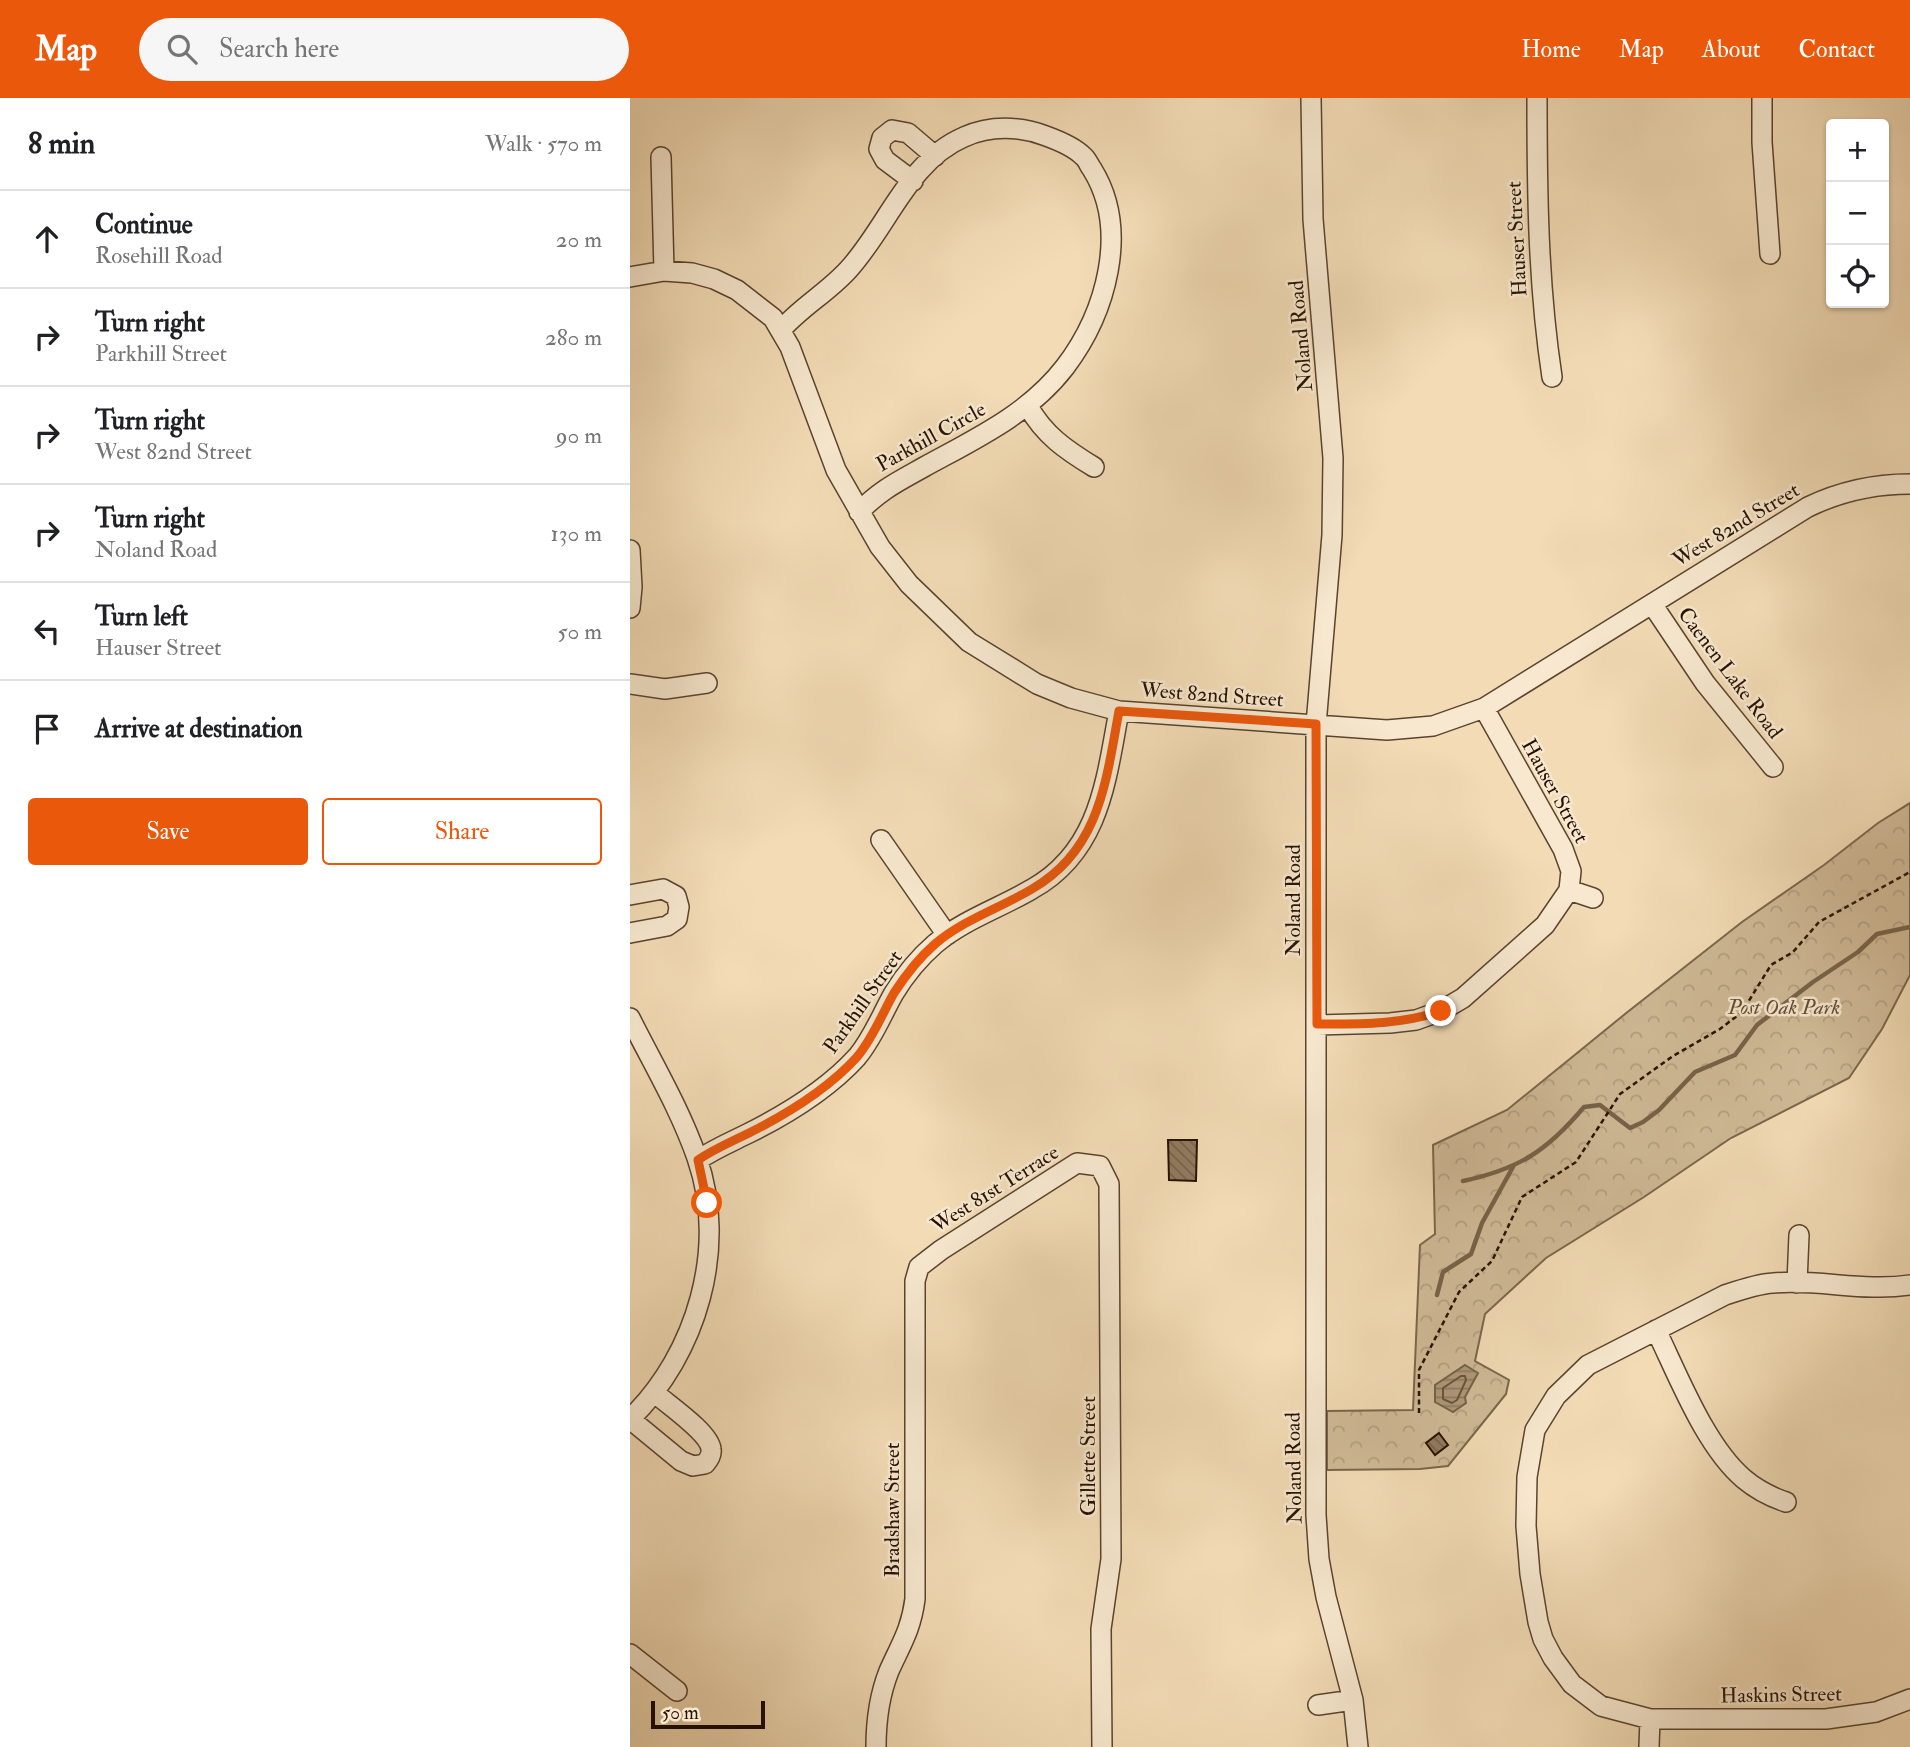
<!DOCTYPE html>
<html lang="en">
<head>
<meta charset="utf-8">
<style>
  :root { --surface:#fff; --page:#f6f6f6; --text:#202124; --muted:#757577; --line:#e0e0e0; --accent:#ea580c }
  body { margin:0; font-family:"IM FELL Double Pica",serif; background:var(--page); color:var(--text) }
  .controls { position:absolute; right:21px; top:21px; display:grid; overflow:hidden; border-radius:7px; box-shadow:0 2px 5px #0004 }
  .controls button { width:63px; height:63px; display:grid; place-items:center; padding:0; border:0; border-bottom:2px solid var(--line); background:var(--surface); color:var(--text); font:35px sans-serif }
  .scale { position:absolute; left:21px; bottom:18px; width:114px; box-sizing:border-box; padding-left:7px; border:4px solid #271201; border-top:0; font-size:19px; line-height:24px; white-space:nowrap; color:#271201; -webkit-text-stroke:5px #f7e8cf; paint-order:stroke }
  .stop { position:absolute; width:21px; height:21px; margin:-16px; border:5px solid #ea580c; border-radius:50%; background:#fff }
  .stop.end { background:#ea580c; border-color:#fff; box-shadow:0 2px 7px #0008 }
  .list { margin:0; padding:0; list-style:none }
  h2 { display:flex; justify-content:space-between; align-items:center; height:91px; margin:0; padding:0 28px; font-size:30px }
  h2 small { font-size:23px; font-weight:400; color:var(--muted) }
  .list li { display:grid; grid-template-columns:46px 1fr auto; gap:21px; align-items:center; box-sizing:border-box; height:98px; padding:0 28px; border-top:2px solid var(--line) }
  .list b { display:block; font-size:26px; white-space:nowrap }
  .list p { margin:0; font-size:23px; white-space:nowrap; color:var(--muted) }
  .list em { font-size:23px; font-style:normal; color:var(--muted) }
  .actions { display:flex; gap:14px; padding:21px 28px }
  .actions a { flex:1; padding:16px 0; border:2px solid var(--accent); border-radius:7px; text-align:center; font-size:24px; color:var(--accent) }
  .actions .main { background:var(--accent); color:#fff }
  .icon { flex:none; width:38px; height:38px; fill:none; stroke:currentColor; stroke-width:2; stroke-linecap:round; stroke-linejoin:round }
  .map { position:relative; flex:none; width:1280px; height:1649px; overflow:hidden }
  header { display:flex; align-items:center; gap:42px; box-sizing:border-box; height:98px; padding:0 35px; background:var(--accent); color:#fff }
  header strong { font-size:33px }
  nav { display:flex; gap:38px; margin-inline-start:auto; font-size:24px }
  .search { width:490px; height:63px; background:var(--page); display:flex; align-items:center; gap:18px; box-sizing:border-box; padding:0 24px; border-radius:38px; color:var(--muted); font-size:26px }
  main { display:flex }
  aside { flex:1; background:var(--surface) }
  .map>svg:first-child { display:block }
  .park { fill:url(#park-crowns); stroke:#7b664c; stroke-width:2 }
  .water { fill:url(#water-rules); stroke:#776248; stroke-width:2 }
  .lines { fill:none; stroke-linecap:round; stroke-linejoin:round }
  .shore { stroke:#6a543c; stroke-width:2 }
  .stream { stroke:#776248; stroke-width:4.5 }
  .building { fill:url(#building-back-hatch); stroke:#271201; stroke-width:2 }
  .minor-casing { stroke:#5a442e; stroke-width:22 }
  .path { stroke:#271201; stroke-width:2.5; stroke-dasharray:5 3.5; stroke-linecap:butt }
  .minor { stroke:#f7e8cf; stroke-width:19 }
  .route { stroke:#ea580c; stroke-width:9 }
  .labels { text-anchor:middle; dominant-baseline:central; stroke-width:5; stroke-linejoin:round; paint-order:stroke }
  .street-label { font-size:21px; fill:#271201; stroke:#f7e8cf }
  .park-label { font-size:21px; font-style:italic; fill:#624c35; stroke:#f7e8cf }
</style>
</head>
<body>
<header>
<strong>Map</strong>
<div class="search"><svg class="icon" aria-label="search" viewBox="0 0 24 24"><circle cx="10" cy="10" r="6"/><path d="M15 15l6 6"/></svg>Search here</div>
<nav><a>Home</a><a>Map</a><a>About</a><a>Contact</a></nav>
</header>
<main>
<aside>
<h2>8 min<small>Walk · 570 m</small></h2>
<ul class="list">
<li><svg class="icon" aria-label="ahead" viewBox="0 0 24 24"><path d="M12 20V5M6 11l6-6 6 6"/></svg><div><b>Continue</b><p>Rosehill Road</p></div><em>20 m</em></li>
<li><svg class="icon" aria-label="right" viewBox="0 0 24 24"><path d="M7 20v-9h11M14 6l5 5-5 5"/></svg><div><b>Turn right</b><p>Parkhill Street</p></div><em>280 m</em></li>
<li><svg class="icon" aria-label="right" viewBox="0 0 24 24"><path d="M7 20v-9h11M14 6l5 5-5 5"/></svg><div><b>Turn right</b><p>West 82nd Street</p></div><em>90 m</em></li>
<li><svg class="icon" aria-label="right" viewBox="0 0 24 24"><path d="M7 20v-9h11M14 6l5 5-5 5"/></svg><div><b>Turn right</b><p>Noland Road</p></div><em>130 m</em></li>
<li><svg class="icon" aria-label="left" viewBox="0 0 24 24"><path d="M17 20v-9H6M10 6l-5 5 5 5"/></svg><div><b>Turn left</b><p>Hauser Street</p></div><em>50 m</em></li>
<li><svg class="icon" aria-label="arrive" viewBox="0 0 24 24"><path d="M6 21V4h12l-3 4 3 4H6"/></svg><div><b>Arrive at destination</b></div></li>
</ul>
<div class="actions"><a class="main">Save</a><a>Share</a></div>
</aside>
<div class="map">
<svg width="1280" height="1649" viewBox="0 0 1280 1649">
  <defs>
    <pattern id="park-crowns" width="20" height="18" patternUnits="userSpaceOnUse" patternTransform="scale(1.75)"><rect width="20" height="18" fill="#cfb996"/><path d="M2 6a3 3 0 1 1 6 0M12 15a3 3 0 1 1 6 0" fill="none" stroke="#b29e80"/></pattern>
    <pattern id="water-rules" width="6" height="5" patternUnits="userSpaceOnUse" patternTransform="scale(1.75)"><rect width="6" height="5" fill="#ad9778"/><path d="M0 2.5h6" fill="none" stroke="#8d7a60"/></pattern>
    <pattern id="building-back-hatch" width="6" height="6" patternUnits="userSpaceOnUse" patternTransform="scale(1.75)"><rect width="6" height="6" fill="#917b5f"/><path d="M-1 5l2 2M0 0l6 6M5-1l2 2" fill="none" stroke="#76634c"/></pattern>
  </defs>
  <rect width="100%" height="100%" fill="#f2dbb5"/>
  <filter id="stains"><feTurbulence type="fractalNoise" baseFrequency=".00286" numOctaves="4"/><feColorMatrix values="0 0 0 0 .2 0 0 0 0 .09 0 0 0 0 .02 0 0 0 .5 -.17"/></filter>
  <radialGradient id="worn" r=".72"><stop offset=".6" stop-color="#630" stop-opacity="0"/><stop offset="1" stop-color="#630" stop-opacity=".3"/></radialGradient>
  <path class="park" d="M1280,705V877L1252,931L1219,980L1101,1040L1014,1099L916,1160L855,1216L845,1263L879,1282L876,1296L818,1368L790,1371L697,1372V1313L783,1312L790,1147L805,1136L803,1047L877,1012L995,916L1112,824L1194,767L1248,725Z"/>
  <path class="water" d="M835,1267L848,1275L835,1299L836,1305L823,1314L805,1304V1287Z"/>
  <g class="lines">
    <path class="shore" d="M831,1278H835L836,1282L827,1302L822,1305L813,1301V1290Z"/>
    <path class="stream" d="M833,1083C889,1071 917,1053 954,1009L970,1007L1000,1030L1013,1024L1029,1012L1065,974L1105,957L1127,927L1183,884L1228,854L1247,836L1280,829
      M807,1197L813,1174L841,1156L852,1125L884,1067"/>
  </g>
  <path class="building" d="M538,1042H567L566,1083L539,1082Z
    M809,1335L818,1347L805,1357L796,1345Z"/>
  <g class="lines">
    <defs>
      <path id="minor" d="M681,0L683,121L703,360L702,437L686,627V1417L689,1461L696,1499L723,1602L728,1649
        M907,0C907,94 908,187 922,279
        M1132,0V44L1140,156
        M31,59L34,173
        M283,83L255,62L249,51L252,40L262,32L278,35L305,58
        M0,179L34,173L62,175L84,181L107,192L143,220L160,249L206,372L250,449L279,486L339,544L407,586L441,600L489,613L757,632L803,628L854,610L1178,409C1211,393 1243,386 1280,386
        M151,232C171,209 197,195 218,172C257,130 278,63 334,39C360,27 390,28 416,38C427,42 445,50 453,58C457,61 459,67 462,71C500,132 476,215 435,269C399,316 345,341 294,369C269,383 250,392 229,414
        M398,308C414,337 436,352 464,369
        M0,452L2,489L0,510
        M1022,506L1075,585L1143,669
        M0,586L35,591L77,585
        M251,742L317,837
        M939,792L963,800
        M0,797L33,791L46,798L49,809L47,821L37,828L0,835
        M0,920C23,966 50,1011 67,1060C98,1150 67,1256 0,1321
        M687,927L760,925L786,922L811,913L833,900L915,827L939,792L941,773L933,751L854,610
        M68,1062C84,1051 101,1044 119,1035C157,1016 198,991 227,959C243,940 252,916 264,895C275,877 290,859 305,846C333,822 370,810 402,791C470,753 476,682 489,613
        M1167,1185L1169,1137
        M1280,1187C1234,1194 1189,1181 1143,1185C1127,1186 1110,1192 1095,1197L958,1267L926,1298L905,1332L897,1379L896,1428L900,1476L908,1524L913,1541L923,1560L942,1586L971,1608L1020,1621H1196L1246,1614L1280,1601
        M1026,1232C1048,1277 1075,1348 1114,1381C1126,1391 1141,1399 1156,1404
        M0,1321L51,1363L63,1368L75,1366C79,1361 82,1357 81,1351C79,1334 38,1307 25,1295
        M0,1556L47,1593
        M688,1607L723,1602
        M246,1649C246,1623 249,1598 259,1573C271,1546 281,1532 285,1501V1183L289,1169L311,1152L447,1065L470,1068L479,1086L481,1461L471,1531L472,1649
        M1019,1649L1020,1621"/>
    </defs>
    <use href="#minor" class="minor-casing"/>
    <path class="path" d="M789,1315V1272L829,1194L862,1163L892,1099L946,1064L990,996L1043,958L1090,931L1112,914L1141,867L1163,854L1189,824L1280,774"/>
    <use href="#minor" class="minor"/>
  </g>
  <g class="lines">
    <path class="route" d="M77,1105L68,1062C84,1051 101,1044 119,1035C157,1016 198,991 227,959C243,940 252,916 264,895C275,878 290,859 305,846C333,822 370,810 402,791C470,752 476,683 489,613L686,626L687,926C729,926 770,927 811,913"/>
  </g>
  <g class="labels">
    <g class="street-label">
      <text transform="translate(887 141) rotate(-93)">Hauser Street</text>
      <text transform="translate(671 238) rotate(-95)">Noland Road</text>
      <text transform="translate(301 339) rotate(-29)">Parkhill Circle</text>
      <text transform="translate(1106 427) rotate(-31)">West 82nd Street</text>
      <text transform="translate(1100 575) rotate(53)">Caenen Lake Road</text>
      <text transform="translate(582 597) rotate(4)">West 82nd Street</text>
      <text transform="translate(925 693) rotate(61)">Hauser Street</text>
      <text transform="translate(663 802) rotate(-90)">Noland Road</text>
      <text transform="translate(233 904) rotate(-55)">Parkhill Street</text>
      <text transform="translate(365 1091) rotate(-32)">West 81st Terrace</text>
      <text transform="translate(458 1358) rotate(-90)">Gillette Street</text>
      <text transform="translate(664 1370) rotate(-91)">Noland Road</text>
      <text transform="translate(262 1412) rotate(-90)">Bradshaw Street</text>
      <text transform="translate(1151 1597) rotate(-1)">Haskins Street</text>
    </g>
    <g class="park-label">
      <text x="1154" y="909">Post Oak Park</text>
    </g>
  </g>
  <rect width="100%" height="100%" filter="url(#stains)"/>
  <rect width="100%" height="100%" fill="url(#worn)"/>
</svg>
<div class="controls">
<button>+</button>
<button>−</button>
<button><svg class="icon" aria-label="locate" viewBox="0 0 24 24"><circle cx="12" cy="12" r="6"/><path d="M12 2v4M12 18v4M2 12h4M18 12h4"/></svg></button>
</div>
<div class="scale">50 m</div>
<div class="stop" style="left:77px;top:1105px"></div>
<div class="stop end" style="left:811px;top:913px"></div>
</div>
</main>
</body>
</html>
